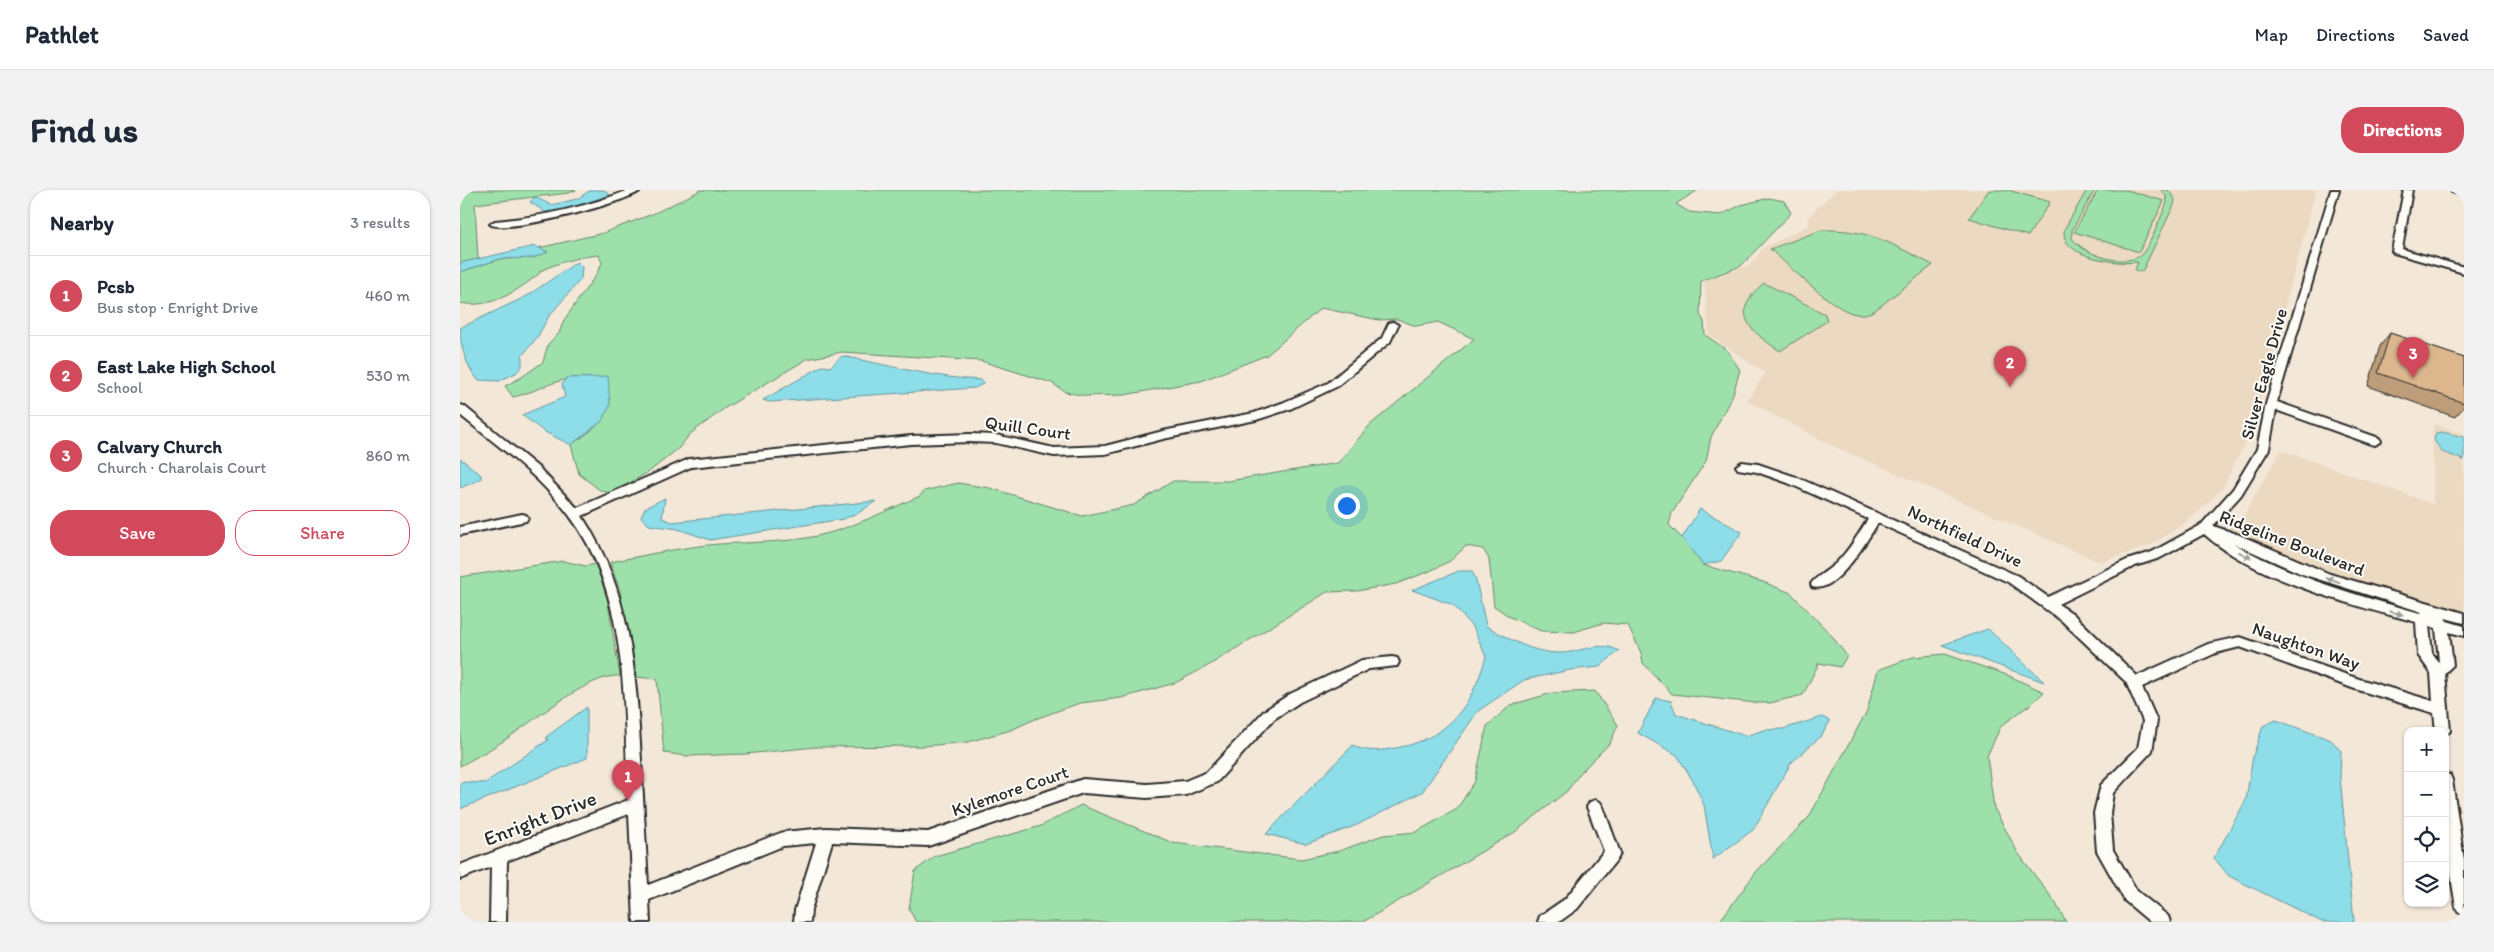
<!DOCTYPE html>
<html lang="en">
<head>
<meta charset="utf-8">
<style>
  :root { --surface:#fff; --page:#f2f2f3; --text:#1f2937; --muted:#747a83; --line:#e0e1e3; --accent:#d1495b }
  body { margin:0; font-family:Itim,sans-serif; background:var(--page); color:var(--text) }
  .controls { position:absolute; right:15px; bottom:15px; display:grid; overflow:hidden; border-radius:10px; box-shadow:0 1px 4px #0004 }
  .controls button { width:45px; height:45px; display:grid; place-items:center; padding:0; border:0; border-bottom:1px solid var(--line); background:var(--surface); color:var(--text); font:25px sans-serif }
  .you { position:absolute; left:886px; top:315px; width:18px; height:18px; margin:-12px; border:4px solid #fff; border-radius:50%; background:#1a73e8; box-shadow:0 0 0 8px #1a73e833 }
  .badge { display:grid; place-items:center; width:32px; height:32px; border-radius:50%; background:var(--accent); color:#fff; font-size:16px; font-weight:700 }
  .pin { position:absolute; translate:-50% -41px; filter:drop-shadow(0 1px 2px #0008) }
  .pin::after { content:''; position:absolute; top:26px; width:18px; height:15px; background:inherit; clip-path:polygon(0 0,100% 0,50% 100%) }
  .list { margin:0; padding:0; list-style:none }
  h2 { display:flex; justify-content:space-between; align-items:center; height:65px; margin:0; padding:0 20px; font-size:21px }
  h2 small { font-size:16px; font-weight:400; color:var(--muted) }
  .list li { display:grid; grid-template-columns:32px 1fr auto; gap:15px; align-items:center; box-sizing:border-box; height:80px; padding:0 20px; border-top:1px solid var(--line) }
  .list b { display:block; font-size:19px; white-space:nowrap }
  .list p { margin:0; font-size:16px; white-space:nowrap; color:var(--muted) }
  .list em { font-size:16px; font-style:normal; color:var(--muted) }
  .actions { display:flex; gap:10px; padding:15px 20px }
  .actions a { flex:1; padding:11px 0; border:1px solid var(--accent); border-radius:20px; text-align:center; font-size:18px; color:var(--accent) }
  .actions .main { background:var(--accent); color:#fff }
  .icon { flex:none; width:28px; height:28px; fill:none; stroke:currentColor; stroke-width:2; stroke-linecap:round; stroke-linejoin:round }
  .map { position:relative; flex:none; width:2004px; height:732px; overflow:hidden; border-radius:20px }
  header { display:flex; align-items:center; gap:30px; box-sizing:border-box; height:70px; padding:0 25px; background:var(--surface); border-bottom:1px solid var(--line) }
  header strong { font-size:24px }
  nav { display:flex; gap:28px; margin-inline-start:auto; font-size:18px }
  .intro { display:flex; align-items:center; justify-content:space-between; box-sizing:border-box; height:120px; padding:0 30px }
  h1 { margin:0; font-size:35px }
  .button { padding:12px 22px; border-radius:20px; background:var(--accent); color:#fff; font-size:18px; font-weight:700 }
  main { display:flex; gap:30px; padding:0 30px }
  aside { flex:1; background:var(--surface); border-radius:20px; box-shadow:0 1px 4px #0004 }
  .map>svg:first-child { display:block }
  .built { fill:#ecd9c2 }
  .green { fill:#9ee0aa; stroke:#64866a }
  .water { fill:#8ddee9; stroke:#66969d }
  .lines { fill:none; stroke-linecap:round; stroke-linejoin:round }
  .minor-casing { stroke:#2b2b2b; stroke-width:4 }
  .minor { fill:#fdfcf7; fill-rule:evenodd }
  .wall { fill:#bd9d7a; stroke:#2b2b2b }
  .building { fill:#dcb78e; stroke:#2b2b2b }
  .oneway { fill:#9e9e9b }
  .labels { text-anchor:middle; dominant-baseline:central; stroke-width:4; stroke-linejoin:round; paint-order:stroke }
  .street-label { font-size:18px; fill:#2b2b2b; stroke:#fdfcf7 }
  .near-street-label { font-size:21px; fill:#2b2b2b; stroke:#fdfcf7 }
</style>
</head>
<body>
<header>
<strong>Pathlet</strong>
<nav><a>Map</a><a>Directions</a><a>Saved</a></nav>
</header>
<div class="intro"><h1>Find us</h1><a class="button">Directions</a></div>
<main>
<aside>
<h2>Nearby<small>3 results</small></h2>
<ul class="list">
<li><span class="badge">1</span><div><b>Pcsb</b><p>Bus stop · Enright Drive</p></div><em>460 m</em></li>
<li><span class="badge">2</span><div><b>East Lake High School</b><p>School</p></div><em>530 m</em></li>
<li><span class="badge">3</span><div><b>Calvary Church</b><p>Church · Charolais Court</p></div><em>860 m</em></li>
</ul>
<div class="actions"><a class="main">Save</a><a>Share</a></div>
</aside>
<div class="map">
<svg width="2004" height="732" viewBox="0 0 2004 732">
  <rect width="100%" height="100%" fill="#f3e7d8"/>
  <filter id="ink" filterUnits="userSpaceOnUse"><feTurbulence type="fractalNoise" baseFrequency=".02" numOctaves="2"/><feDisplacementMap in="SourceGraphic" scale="10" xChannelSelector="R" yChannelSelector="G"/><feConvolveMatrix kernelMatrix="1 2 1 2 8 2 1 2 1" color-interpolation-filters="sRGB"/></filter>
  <g filter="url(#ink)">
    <path class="built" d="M1376,0H1856L1793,237L1762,299L1727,332L1687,357L1640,372L1373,256L1287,211L1305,183L1249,145L1244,91L1290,75L1303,58L1349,35V26Z
      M1973,234L2004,244V247L1982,242L1976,243L1974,250L1982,262L2004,270V424L1872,386L1825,369L1766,340L1781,330L1821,260L1973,314Z"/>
    <path class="green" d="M0,0H116L109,3L15,14L18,69L0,73Z
      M241,0H1238L1216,14L1229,22L1261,25L1281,15L1309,8L1324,11L1331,23L1281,76L1241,91L1240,125L1244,131L1245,145L1267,160L1280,180L1273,204L1251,247L1246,271L1212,323L1209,335L1224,350L1243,375L1303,392L1331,403L1372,446L1387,466L1380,477L1359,473L1343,505L1310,513H1296L1212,504L1183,473L1181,463L1168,435L1143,433L1114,442L1081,441L1050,427L1034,416L1029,369L1023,359L1006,356L990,371L970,381L936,394L897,401L867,402L746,477L715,493L661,508L620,513L575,529L551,540L508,552L464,556L356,557L285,564L228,566L204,563L197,489L175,487L160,401L150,372C186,365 222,357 259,354C292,352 324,353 357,346C393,338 427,320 460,306L464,301L498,293L530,298L622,326L674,315L713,291H768L878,273L910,235L1014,149L978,132L956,136L937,129L919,130L861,118L807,165L741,191L664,205L627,206L605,202L592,193L521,171L382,162L347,169L265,218L230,244L219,258L190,281L153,303L141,301L119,284L111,255L132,240L135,189C105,182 81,201 53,207L45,196L62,187L83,172L88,154L99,143L104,130L136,85L142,73L139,65C117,67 100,72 80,81V83C56,102 31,119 0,113V82L40,69L73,68L88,62L79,58L143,43L195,23Z
      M1529,0H1548L1590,12L1568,46L1509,28Z
      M1627,0H1635L1612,40V48C1622,64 1668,80 1683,63C1693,49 1700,28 1707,13L1706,6L1701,0H1708L1715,9L1714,15L1682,82L1675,80L1678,72C1660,75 1596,67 1605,38Z
      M1638,0H1666L1704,11L1679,62L1614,42Z
      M1362,40C1411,39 1431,54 1473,75L1414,121C1406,124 1401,126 1392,123C1371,117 1328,75 1310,59Z
      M1304,93L1365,124L1367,131L1320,161C1290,141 1268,123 1304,93Z
      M103,371L126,376L136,374L147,407L160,486C128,483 67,537 37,555C25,563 12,569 0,576V387Z
      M1485,464L1547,485L1584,502L1571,514L1541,536L1527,566L1534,618L1558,663L1595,712L1606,732H1259L1296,682L1349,627L1407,521L1418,480L1453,467Z
      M1135,501L1158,535L1150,553L1121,582L1107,601L1055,642L903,732H456L449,719L455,681L475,666L581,636L621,615L713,653L841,669L879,661L923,645L956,642L997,619L1015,591L1027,536L1051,515L1092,503Z"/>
    <path class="water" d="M131,0H144L150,5L107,19L85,22L70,12L75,7L91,15L117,9Z
      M75,56L88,62L73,68L40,69L0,82V73Z
      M117,72L122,77L121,89L89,126L78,146L62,166V176L56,183L39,191L18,190C6,176 0,156 0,138L67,106Z
      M382,166C428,175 474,188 521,190L523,194L515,198L309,212L303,210L362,176L370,177Z
      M148,186L150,216L142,231L111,255L83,241L62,225L105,207L102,194L106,188C120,187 134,189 148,186Z
      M1982,242L2004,247V270L1982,262L1974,250L1976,243Z
      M0,268L21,285V289L0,298Z
      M205,308L202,328L212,332L416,311L397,324L383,329L250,350L218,339L189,335L181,327L185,318Z
      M1240,319L1282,342L1261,371L1243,375L1222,348Z
      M999,381H1012L1016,390L1026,436C1049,449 1071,462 1098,463C1119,464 1138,449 1159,461L1139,477L1110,480L1064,490L1018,521L962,602L897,635L846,654L806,644L893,555C903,562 918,561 930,559C987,551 1011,518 1026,467L1014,439L993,415L952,400Z
      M1528,439L1584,492L1482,455Z
      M1196,508L1211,511L1216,524L1286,546L1304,540L1323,539L1362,527L1370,531L1362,545L1331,573L1293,640L1253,669L1244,615L1233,591L1217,565L1178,543Z
      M127,517V568L0,619V594L4,592L25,593L88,550L86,547Z
      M1816,530L1871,550L1881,561L1880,587L1894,732H1862L1769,686L1754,668L1786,610L1793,566L1803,536Z"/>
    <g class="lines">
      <defs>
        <path id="minor" d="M169,0H181C167,13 43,45 30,34L35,31C81,27 126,17 169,0Z
          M1871,0H1879L1817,212L1919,248L1921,251L1915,255L1911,254L1816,220L1809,259L1781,305L1753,336L1777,344L1870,384L2004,423V433L1985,428L1987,431L2004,436V446L1989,442L1993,475L1985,483L1990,541L1985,546V541H1976L1974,523L1895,499L1780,457L1756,463L1682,497L1697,531L1692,561L1653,603L1650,623L1653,660L1677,701L1708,726L1710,732H1690L1665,711L1637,661L1634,623L1641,595L1678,558L1683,531L1666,492L1602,431L1548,392L1418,333C1407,350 1376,405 1352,397L1351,394C1355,387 1371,379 1378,371C1390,359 1399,343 1408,329L1328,293L1297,282L1278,279L1276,276L1282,272L1298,274L1336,287L1558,386L1588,407L1667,370L1692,362L1741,335L1773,299L1797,259L1806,214ZM1744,344C1796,390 1889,414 1956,432L1958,465L1971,483L1973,511L1896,488L1780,447L1748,454L1677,486L1612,423L1598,414L1675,376L1700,368ZM1773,353L1842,384L1962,422L1960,423C1896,405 1831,387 1773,353ZM1969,436L1976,438L1979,472L1972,463Z
          M1944,0H1952L1942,59L2004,77V83L1934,63L1932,61Z
          M1991,0H2004V5L1992,2Z
          M933,132L938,135L930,152L876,197L830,219L796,230L703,249L645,264L594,266L536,253L510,252L451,254L231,277L122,326C171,401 176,483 181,570C183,612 186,653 188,695L323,642L366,638L468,642L623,589L687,594L725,591L747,582L804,521L830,504L902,470L932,467L937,468L939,472L937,476L909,479L840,512L814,529L757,592L726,605L687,608L623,603L468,656L372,652L351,720L350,732H334L335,720L356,653L323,656L189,710L190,732H174L169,624L47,671L46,732H30L31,677L0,689V675L168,610C164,516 169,404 109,325C79,285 38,256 0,225V215L4,216L79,278L117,318L229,269L451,246L510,244L536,245L594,258L645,256L703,241L794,223L822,213L868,193L922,148L929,133Z
          M62,324L66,325L68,328L66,331L0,345V337Z
          M1985,584L1990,585L1992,590L2004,670V725L1998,722L1996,717L1985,650Z
          M1135,610L1140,612L1143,617L1160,663L1158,668L1117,719L1099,732H1078L1080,726L1105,709L1144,661L1127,617L1130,612Z"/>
      </defs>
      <use href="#minor" class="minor-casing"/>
      <use href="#minor" class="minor"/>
    </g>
    <path class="wall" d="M1930,143L2004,168V217L1995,227L1908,196L1920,156Z"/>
    <path class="building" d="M1930,143L2004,168V213L1918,183Z"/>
    <defs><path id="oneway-solid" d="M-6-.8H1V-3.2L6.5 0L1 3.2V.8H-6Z" transform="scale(1.25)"/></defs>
    <g class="oneway">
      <use href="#oneway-solid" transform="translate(1785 365) rotate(27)"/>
      <use href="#oneway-solid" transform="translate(1873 390) rotate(-162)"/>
      <use href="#oneway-solid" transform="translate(1936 423) rotate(14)"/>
    </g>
  </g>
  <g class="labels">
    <g class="street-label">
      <text transform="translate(1804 184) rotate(-75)">Silver Eagle Drive</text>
      <text transform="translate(568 238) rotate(8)">Quill Court</text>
      <text transform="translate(1505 346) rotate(25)">Northfield Drive</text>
      <text transform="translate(1832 353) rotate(21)">Ridgeline Boulevard</text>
      <text transform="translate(1846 456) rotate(19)">Naughton Way</text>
      <text transform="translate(550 601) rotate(-19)">Kylemore Court</text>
    </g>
    <g class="near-street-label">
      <text transform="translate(80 628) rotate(-21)">Enright Drive</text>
    </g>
  </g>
</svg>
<div class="controls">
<button>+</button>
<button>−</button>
<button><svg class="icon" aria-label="locate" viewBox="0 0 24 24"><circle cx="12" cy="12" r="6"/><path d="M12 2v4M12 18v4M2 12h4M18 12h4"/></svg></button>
<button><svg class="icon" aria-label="layers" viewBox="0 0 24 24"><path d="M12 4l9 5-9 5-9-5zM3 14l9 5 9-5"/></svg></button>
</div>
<div class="you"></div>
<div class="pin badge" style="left:168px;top:611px">1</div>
<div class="pin badge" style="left:1550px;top:197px">2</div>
<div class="pin badge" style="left:1953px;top:188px">3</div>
</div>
</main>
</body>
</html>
